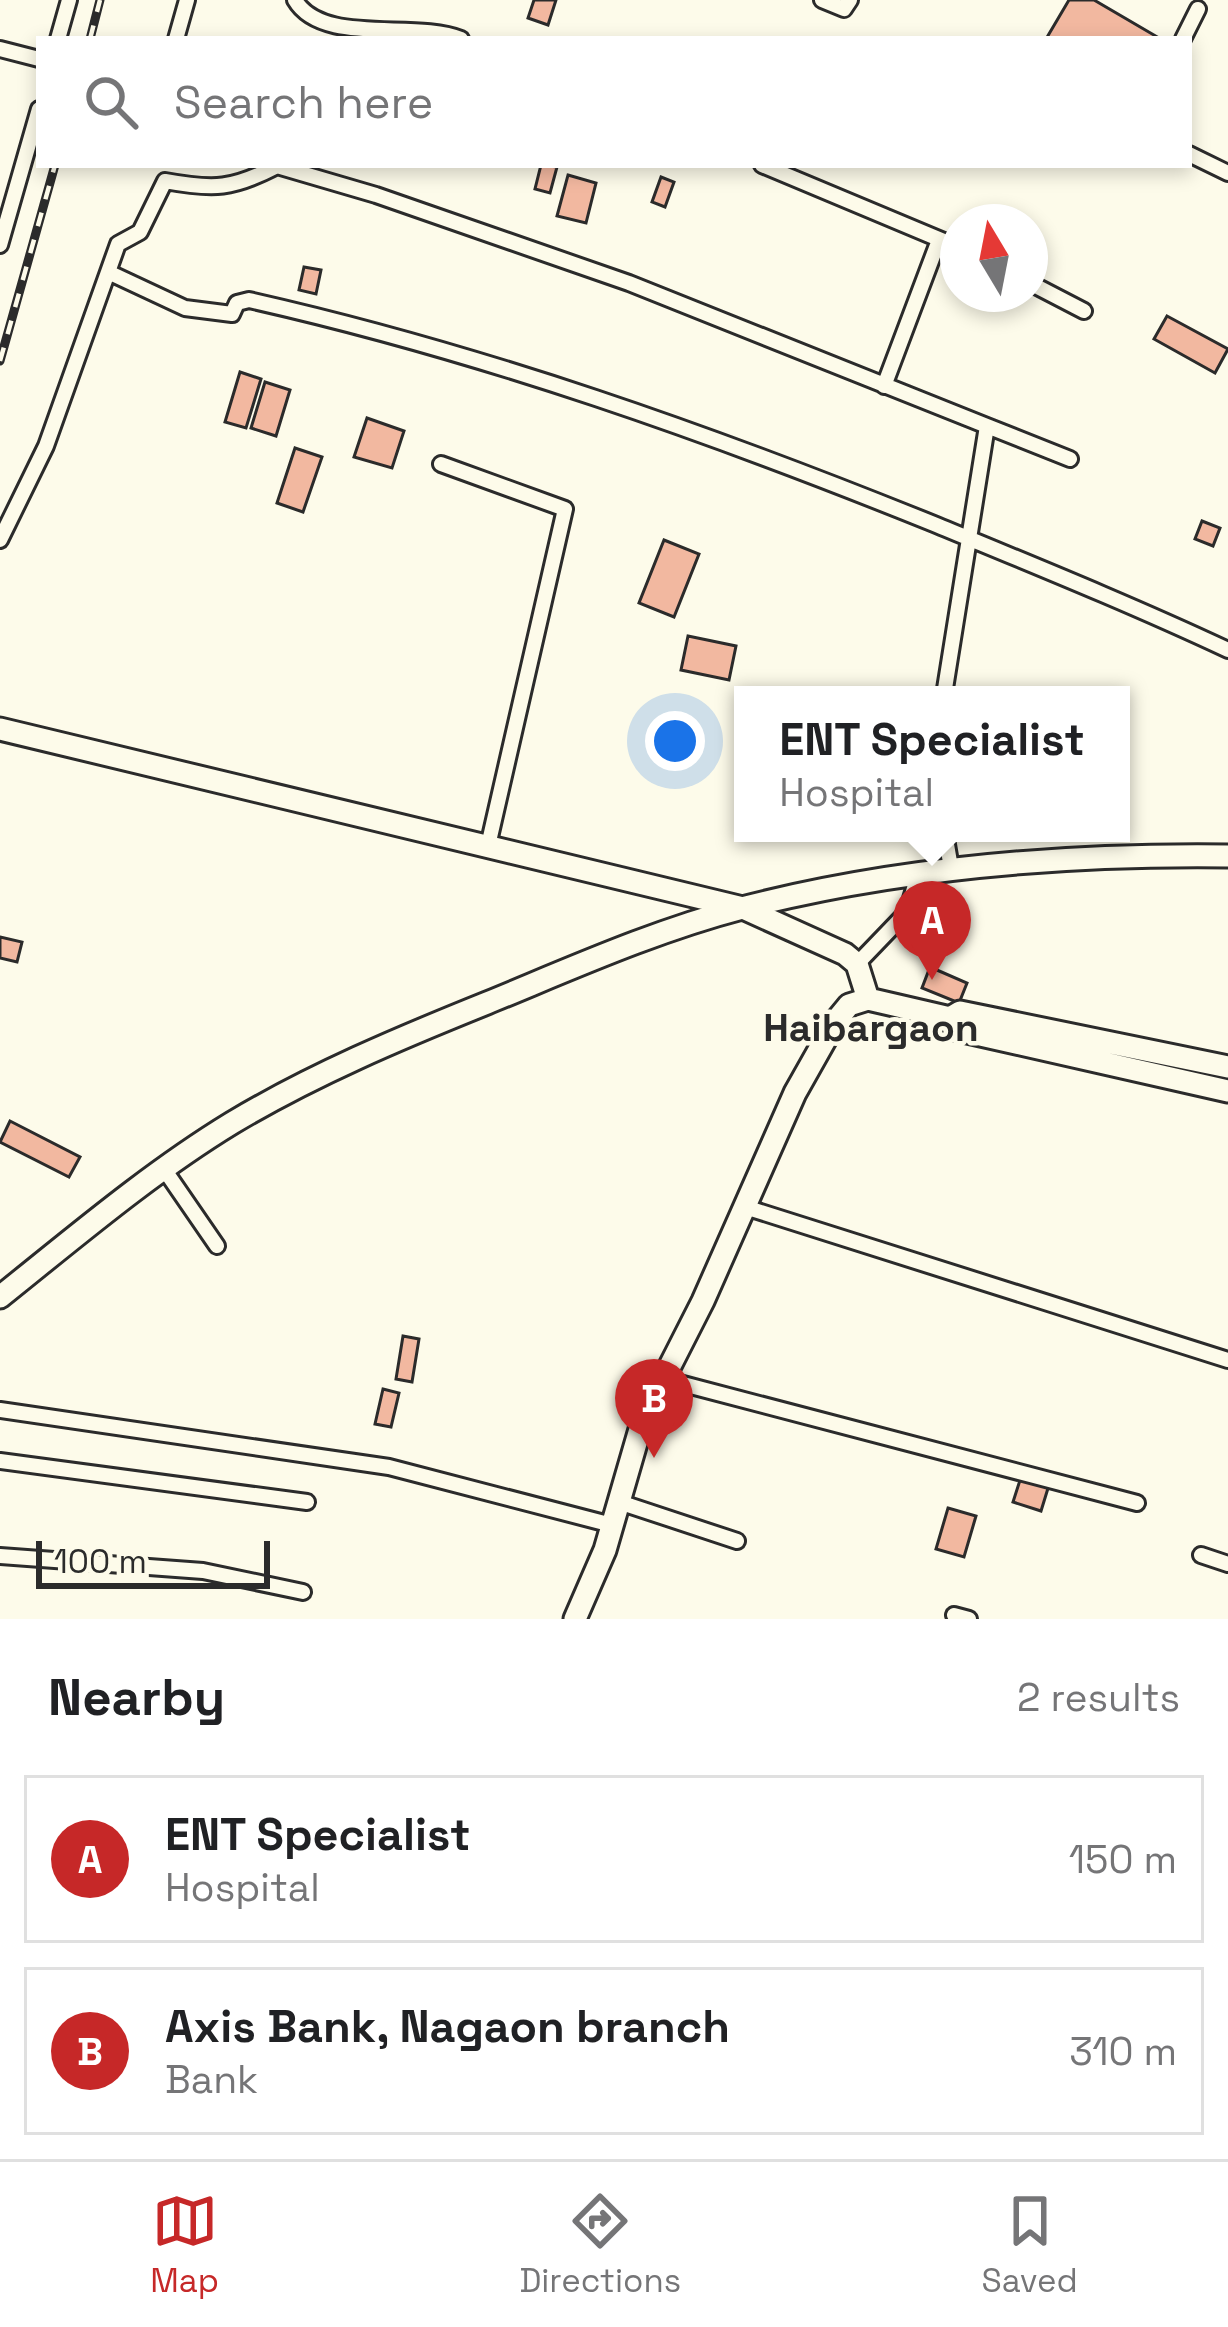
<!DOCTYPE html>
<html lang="en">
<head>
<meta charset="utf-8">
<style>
  :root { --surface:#fff; --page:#f6f6f6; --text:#202124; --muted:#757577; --line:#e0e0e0; --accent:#c62828 }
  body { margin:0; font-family:"Space Grotesk",sans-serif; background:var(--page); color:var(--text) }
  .compass { position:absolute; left:940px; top:204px; width:108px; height:108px; border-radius:50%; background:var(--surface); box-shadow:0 6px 18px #0003; rotate:350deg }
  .scale { position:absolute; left:36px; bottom:30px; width:234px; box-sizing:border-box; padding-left:12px; border:6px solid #2b2b2b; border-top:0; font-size:33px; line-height:42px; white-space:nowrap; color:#2b2b2b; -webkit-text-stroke:9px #fdfbea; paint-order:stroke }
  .you { position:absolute; left:675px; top:741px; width:42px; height:42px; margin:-30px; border:9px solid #fff; border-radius:50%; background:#1a73e8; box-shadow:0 0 0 18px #1a73e833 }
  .badge { display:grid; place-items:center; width:78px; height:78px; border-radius:50%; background:var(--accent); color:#fff; font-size:39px; font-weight:700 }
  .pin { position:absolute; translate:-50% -99px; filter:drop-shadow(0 3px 6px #0008) }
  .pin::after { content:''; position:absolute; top:63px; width:42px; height:36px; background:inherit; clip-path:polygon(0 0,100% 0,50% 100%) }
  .popup { position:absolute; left:734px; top:686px; width:396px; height:156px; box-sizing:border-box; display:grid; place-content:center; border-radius:0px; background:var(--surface); filter:drop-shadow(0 3px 9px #0005); font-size:39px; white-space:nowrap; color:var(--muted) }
  .popup b { font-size:45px; color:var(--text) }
  .popup::after { content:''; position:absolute; left:50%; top:100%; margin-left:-24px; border:24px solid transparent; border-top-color:var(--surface) }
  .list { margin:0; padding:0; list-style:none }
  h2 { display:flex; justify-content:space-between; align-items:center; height:156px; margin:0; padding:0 48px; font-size:51px }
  h2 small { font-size:39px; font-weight:400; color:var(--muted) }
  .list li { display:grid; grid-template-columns:78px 1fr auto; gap:36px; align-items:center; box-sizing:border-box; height:168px; margin:0 24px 24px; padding:0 24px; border:3px solid var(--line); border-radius:0px }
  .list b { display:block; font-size:45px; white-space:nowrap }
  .list p { margin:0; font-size:39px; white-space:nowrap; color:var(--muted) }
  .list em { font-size:39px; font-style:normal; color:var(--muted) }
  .icon { flex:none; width:66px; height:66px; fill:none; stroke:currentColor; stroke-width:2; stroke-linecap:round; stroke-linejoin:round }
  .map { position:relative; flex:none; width:1228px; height:1619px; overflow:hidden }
  .search { position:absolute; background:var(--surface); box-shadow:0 6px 18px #0003; left:36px; right:36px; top:36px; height:132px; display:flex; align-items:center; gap:30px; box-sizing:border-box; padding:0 42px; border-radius:0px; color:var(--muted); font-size:45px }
  .sheet { height:540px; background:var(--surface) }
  nav { display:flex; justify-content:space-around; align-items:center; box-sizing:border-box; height:168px; border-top:3px solid var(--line); background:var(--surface); font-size:33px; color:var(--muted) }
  nav a { display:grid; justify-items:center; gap:6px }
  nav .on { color:var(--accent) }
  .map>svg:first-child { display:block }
  .building { fill:#f2b8a0; stroke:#2b2b2b; stroke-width:3 }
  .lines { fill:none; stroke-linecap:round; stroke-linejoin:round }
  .street-casing { stroke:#2b2b2b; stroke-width:20 }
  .primary-casing { stroke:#2b2b2b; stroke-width:27 }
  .street { stroke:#fdfbea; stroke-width:14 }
  .primary { stroke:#fdfbea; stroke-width:21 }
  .rail-casing { stroke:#2b2b2b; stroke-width:9 }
  .rail { stroke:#fdfbea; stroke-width:4.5; stroke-dasharray:14; stroke-linecap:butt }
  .labels { text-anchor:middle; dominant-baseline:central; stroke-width:9; stroke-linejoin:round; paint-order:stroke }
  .neighbourhood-label { font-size:39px; font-weight:bold; fill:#2b2b2b; stroke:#fdfbea }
</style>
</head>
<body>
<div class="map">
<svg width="1228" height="1619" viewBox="0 0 1228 1619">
  <rect width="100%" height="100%" fill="#fdfbea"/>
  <path class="building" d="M534,0H556L548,25L528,18Z
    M1069,0H1094L1159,38L1046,39Z
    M541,165L557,167L550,193L535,189Z
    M568,175L596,183L586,223L557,216Z
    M661,177L674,182L665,207L652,202Z
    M304,267L321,270L316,294L299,290Z
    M1167,316L1228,349L1215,373L1154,339Z
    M240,372L261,379L246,428L225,422Z
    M265,382L290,390L276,436L251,428Z
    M367,418L404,431L392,468L354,457Z
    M295,448L322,457L303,512L277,503Z
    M1202,521L1220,528L1213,546L1195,539Z
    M664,540L699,554L674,617L639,603Z
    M688,636L736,646L729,680L681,670Z
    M0,937L22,942L17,962L0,958Z
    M930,967L967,983L959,1003L922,988Z
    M10,1121L80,1157L69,1177L0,1142Z
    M403,1336L419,1339L412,1382L396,1379Z
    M383,1389L399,1393L391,1427L375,1424Z
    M1021,1477L1049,1485L1041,1511L1013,1502Z
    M948,1508L976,1516L964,1557L936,1549Z"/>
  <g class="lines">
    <defs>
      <path id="street" d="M295,0C322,46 415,20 461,39
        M822,0L844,9L850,0
        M58,39L69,0
        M176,39L187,0
        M1183,39L1198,9
        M0,49L39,59
        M1189,154L1228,173
        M762,165L958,247
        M0,245L39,109
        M108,272L185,308L232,314L237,303L249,300C484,353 711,434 934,524C1033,565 1132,605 1228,650
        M1030,283L1084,311
        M884,386L939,240
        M987,426L1070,459
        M441,464L565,509L488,846
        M0,540L46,446L118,244L140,232L165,181C214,190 233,189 277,166L376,195L629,283L987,426L944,695
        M945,833L951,868
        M857,964L907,912L918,875
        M164,1169L217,1246
        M745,1207L1228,1360
        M664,1379L1137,1503
        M0,1410L389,1467L612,1525
        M0,1461L307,1502
        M619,1502L737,1541
        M1201,1555L1228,1564
        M0,1556L203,1571L303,1592
        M954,1615L969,1619"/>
      <path id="primary" d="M0,729L743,908L845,954L857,964L868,999
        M950,1018L954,1029L1228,1091
        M0,1297C75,1237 150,1173 232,1123C312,1075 400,1038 487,1003C570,969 654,931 742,908C901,867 1064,854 1228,856
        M575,1619L605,1550L643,1419L703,1301L795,1093L835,1022L849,1005L868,999L950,1018L960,1012L1228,1067"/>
    </defs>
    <use href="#street" class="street-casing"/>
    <use href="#primary" class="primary-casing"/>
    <use href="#street" class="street"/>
    <use href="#primary" class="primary"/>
    <defs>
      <path id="rail" d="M90,39L100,0
        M0,361L55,165"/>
    </defs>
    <use href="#rail" class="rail-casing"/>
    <use href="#rail" class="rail"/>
  </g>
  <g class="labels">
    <g class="neighbourhood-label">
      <text x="871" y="1027">Haibargaon</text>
    </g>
  </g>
</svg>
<svg class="compass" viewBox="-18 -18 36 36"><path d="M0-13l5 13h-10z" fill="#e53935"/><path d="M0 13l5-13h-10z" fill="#757577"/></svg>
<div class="scale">100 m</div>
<div class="you"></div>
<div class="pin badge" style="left:932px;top:980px">A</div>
<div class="popup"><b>ENT Specialist</b>Hospital</div>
<div class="pin badge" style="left:654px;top:1458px">B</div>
<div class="search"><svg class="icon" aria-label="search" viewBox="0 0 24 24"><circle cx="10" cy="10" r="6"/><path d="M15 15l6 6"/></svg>Search here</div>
</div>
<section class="sheet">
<h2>Nearby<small>2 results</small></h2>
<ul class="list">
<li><span class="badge">A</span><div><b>ENT Specialist</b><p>Hospital</p></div><em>150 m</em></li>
<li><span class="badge">B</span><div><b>Axis Bank, Nagaon branch</b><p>Bank</p></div><em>310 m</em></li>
</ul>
</section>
<nav>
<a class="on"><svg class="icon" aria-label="map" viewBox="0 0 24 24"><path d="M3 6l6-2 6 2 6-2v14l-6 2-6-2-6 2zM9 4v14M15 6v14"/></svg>Map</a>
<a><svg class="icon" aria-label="directions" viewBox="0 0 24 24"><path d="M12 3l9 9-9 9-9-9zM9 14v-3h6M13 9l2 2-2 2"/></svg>Directions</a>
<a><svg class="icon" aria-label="saved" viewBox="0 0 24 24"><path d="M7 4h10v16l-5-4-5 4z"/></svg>Saved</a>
</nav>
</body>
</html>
